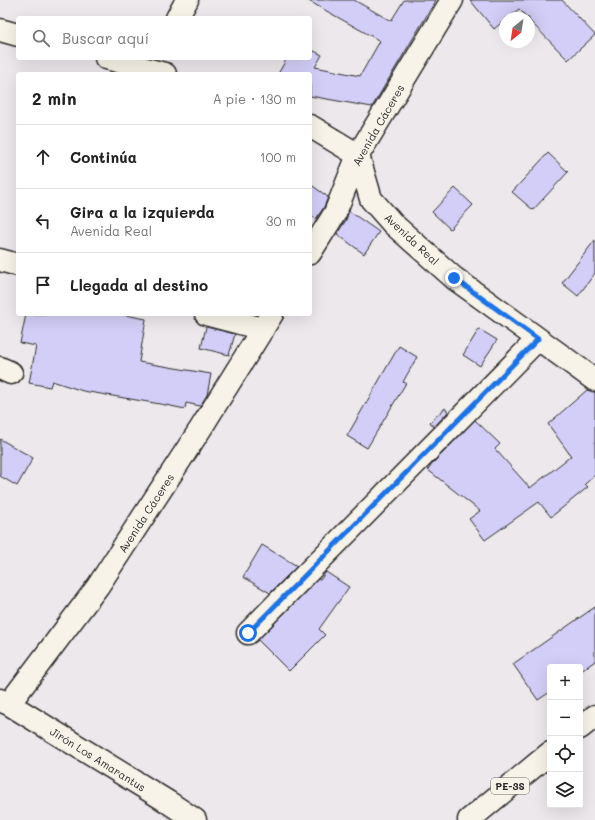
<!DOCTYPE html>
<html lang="es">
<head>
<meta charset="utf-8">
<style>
  :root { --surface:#fff; --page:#f2f2f2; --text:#222; --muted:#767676; --line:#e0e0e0 }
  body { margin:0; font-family:Mali,sans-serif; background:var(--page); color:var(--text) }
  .controls { position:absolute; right:12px; bottom:12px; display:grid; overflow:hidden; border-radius:4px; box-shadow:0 4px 16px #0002 }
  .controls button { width:36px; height:36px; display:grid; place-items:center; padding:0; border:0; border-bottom:1px solid var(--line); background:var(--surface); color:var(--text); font:20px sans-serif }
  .compass { position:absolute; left:499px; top:12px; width:36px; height:36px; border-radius:50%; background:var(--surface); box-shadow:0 4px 16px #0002; rotate:210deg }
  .stop { position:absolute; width:12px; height:12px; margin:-9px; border:3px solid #1a73e8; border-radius:50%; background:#fff }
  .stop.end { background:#1a73e8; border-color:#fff; box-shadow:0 1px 4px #0008 }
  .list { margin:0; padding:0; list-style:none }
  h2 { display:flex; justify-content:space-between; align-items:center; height:52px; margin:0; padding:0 16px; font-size:17px }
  h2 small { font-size:13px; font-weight:400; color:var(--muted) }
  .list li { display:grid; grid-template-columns:26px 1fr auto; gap:12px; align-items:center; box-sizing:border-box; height:64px; padding:0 16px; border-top:1px solid var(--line) }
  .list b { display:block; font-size:15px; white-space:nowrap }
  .list p { margin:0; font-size:13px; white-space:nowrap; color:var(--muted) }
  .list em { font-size:13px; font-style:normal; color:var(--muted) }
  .icon { flex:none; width:22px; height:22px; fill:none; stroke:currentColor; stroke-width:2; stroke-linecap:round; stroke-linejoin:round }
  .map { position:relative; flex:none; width:595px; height:820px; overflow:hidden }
  .search { position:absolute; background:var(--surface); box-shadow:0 4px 16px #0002; left:16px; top:16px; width:296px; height:44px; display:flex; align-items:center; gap:10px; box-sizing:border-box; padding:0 14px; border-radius:4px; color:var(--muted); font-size:15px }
  .panel { position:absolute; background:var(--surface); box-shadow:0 4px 16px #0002; left:16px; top:72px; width:296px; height:244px; border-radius:4px }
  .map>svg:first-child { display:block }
  .building { fill:#d3cef7; stroke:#2b2b2b }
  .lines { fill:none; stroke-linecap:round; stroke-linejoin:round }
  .minor-casing { stroke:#2b2b2b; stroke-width:25 }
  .trunk-casing { stroke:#2b2b2b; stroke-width:25 }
  .minor { stroke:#f7f3e8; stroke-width:22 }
  .trunk { stroke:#f7f3e8; stroke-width:22 }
  .route { stroke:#1a73e8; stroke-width:5 }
  .labels { text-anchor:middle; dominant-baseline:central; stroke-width:3; stroke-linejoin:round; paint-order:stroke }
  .shield { fill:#f7f3e8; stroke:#686764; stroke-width:1 }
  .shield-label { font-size:10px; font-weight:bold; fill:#2b2b2b }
  .street-label { font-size:11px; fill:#2b2b2b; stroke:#f7f3e8 }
</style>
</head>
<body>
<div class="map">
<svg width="595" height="820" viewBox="0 0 595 820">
  <rect width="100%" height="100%" fill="#ece8ec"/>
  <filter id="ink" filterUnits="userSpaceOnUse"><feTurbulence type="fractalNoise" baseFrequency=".025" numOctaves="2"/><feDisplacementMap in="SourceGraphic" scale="8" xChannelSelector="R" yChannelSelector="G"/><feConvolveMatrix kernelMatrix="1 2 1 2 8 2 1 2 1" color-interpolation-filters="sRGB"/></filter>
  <g filter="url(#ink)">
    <path class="building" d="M307,0H354L391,21L404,0H436L372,107L310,96V74H278L287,58H310V49L322,55L315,67L360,76L380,41Z
      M470,0H562L595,35L568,60L529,20V18H528L519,9L508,18H505V20L494,29Z
      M548,153L568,172L533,210L512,192Z
      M310,184L328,197L324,207L316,219L310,215Z
      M455,188L473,205L450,229L432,212Z
      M349,211L379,232L364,254L337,234L346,220Z
      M595,240V273L578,296L562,283Z
      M26,314H120L146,319L139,362L211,374L207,395L200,406L186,403L185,409L166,405L83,391L52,381L50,387L29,383L36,346L20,343Z
      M206,327L235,334L229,355L201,348Z
      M479,329L497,340L480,366L463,355Z
      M399,346L417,357L403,382L406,383L367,448L347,436Z
      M587,390L595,392V475L585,484L588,487L551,517L539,502L485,540L469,519L480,511L428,470L433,463L475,420L500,444L495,449L530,488L571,456L548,424Z
      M445,408L448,412L434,427L430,422Z
      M0,439L33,458L17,486L0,476Z
      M262,545L297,566L270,593L243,577Z
      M326,572L349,587L319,629L325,635L289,671L258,640L318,579L320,580Z
      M595,607V661L580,672V667H550V692L538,700L513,664Z"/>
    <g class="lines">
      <defs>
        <path id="minor" d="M177,18L187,0
          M0,30L18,35
          M106,58L165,74
          M310,126L358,155L371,199L393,224L454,278L595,380
          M310,253L335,213L358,155L452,0
          M0,260L18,265
          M206,314L263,329
          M0,368L11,373
          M248,633L538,339
          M0,700L9,704L168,802L195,820
          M9,704L98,586L201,428L272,314"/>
        <path id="trunk" d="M580,728L595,716
          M469,820L550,753"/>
      </defs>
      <use href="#minor" class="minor-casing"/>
      <use href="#trunk" class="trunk-casing"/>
      <use href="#minor" class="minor"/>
      <use href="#trunk" class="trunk"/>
    </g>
  </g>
  <g class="lines" filter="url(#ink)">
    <path class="route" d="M248,633L538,339L454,278"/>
  </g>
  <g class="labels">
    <rect class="shield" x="491" y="778" width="38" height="16" rx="3"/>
    <g class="shield-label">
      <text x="510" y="786">PE-3S</text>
    </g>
    <g class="street-label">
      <text transform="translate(378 125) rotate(-60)">Avenida Cáceres</text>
      <text transform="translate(412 239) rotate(43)">Avenida Real</text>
      <text transform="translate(146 513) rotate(-57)">Avenida Cáceres</text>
      <text transform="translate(98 759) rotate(32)">Jirón Los Amarantus</text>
    </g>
  </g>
</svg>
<div class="controls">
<button>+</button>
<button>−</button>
<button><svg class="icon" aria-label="locate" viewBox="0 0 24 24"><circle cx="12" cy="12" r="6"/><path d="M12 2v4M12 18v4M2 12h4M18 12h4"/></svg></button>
<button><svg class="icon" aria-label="layers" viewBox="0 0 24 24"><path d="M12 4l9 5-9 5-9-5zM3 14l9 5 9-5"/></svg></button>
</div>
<svg class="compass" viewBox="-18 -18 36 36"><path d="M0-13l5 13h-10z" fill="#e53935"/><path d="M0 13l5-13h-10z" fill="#767676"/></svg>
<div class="stop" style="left:248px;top:633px"></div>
<div class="stop end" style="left:454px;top:278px"></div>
<div class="search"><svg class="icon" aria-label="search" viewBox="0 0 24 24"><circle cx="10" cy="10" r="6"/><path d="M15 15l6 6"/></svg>Buscar aquí</div>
<section class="panel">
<h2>2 min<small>A pie · 130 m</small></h2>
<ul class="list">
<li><svg class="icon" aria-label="ahead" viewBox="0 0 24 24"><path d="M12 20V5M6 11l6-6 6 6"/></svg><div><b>Continúa</b></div><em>100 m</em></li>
<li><svg class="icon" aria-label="left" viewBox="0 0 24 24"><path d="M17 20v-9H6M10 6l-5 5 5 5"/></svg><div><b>Gira a la izquierda</b><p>Avenida Real</p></div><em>30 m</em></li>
<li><svg class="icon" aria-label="arrive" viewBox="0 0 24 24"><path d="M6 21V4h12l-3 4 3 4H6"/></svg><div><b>Llegada al destino</b></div></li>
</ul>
</section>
</div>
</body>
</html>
